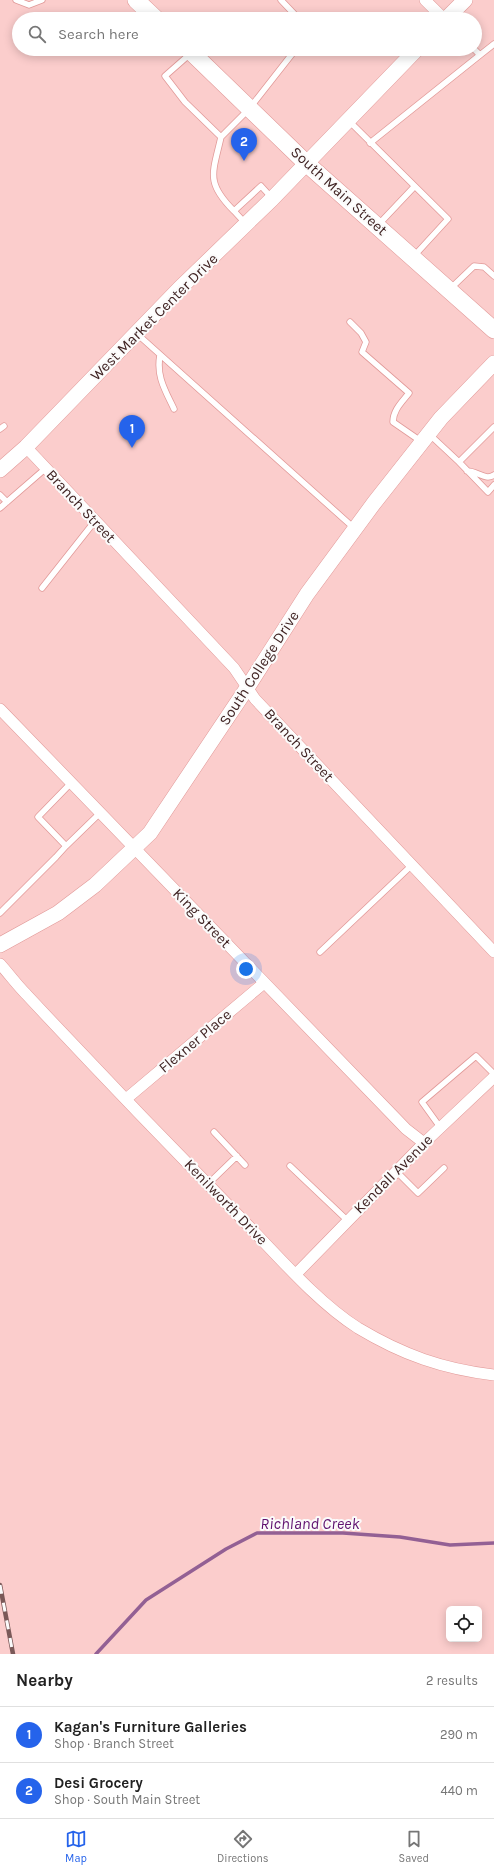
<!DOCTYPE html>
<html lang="en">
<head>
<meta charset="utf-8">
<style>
  :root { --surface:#fff; --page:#f2f2f2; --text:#222; --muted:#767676; --line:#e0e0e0; --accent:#2563eb }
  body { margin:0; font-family:Karla,sans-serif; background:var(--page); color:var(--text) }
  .controls { position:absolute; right:12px; bottom:12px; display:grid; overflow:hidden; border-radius:6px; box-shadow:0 2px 10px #0003 }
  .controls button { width:36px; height:36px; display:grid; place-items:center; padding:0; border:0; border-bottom:1px solid var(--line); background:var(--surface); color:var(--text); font:20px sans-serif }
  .you { position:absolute; left:246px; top:969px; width:14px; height:14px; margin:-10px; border:3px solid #fff; border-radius:50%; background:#1a73e8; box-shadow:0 0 0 6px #1a73e833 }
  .badge { display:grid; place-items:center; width:26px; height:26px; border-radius:50%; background:var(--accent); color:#fff; font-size:13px; font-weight:700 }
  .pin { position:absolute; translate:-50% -33px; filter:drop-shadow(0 1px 2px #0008) }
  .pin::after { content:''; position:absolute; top:21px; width:14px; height:12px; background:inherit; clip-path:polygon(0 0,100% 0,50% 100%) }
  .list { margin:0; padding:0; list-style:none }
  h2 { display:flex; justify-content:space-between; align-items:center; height:52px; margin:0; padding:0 16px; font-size:17px }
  h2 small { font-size:13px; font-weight:400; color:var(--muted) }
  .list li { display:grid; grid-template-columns:26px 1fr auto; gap:12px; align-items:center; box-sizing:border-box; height:56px; padding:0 16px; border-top:1px solid var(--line) }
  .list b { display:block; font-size:15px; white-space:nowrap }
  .list p { margin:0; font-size:13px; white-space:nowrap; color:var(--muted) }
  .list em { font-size:13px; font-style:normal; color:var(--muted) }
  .icon { flex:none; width:22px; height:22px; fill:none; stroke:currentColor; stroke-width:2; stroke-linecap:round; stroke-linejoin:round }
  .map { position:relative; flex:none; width:494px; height:1654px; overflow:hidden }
  .search { position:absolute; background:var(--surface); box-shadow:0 2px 10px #0003; left:12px; right:12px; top:12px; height:44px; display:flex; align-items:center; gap:10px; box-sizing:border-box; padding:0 14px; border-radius:22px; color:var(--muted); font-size:15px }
  .sheet { height:164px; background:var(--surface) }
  nav { display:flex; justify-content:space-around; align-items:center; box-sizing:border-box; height:56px; border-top:1px solid var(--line); background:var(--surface); font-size:11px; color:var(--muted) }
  nav a { display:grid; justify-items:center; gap:2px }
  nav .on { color:var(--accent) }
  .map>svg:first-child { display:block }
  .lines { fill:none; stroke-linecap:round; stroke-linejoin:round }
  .stream { stroke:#936094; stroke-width:3.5 }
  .service-casing { stroke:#e19998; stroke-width:7 }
  .minor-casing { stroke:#e19998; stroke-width:12 }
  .secondary-casing { stroke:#e19998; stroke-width:16 }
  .primary-casing { stroke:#e19998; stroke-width:18 }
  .service { stroke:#fff; stroke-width:5.5 }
  .minor { stroke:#fff; stroke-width:11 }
  .secondary { stroke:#fff; stroke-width:15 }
  .primary { stroke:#fff; stroke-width:17 }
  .rail-casing { stroke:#7a5958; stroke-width:4.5 }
  .rail { stroke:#fbfbfb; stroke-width:3; stroke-dasharray:9; stroke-linecap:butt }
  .labels { text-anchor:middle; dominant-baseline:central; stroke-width:4; stroke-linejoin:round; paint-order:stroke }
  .street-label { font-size:15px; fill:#402424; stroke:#fbfbfb }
  .water-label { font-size:16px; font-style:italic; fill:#5f126f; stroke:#fbfbfb }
</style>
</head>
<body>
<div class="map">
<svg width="494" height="1654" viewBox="0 0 494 1654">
  <rect width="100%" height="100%" fill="#fbcdcc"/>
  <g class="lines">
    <path class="stream" d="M96,1654L146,1600L226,1549L257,1533H343L400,1537L450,1545L494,1543"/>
    <defs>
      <path id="service" d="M16,0L29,5L42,0
        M281,0L299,19
        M474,49L480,55L494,44
        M190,54L165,76L185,102L221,137C213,173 205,182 234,211L261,186L272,198
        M349,121L448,219L414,256
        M221,137L249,109L296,49
        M370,143L480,55
        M234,211L246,224
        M379,224L414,187
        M451,288L474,266L484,267L494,276
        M350,322L361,333L366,342L362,352L409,393C402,402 393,410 393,422L422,442
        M136,333L354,528
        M160,355C156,376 165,390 174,409
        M0,429L4,426
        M429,434L459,462L494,427
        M459,462L488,492L494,485
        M467,471C478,471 485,481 494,475
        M0,495L7,502
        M0,508L46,468
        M42,588L95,521
        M71,783L38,817L66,846L100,813
        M0,913L56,857L66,846
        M320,952L412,865
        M440,1127L422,1102L476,1056L494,1074
        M214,1132L245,1165
        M290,1166L347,1220
        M396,1171L418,1193L444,1168
        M208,1184L237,1156"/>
      <path id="minor" d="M425,0L444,19
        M26,447L234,668L255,699L494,952
        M0,709L406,1129L424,1143
        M0,964C9,974 17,985 26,994C95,1068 165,1141 236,1213C273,1250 314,1300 358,1328C403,1355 443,1369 494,1375
        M126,1099L264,983
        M296,1274L424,1143L494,1077"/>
      <path id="secondary" d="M446,19L465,0
        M0,470L26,447L179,289L272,199L417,49
        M0,945L58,913L95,885L150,833L247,688L307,594L374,503L441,418L494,363"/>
      <path id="primary" d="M136,0L156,19
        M188,49L306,163L494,330"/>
    </defs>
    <use href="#service" class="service-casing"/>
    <use href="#minor" class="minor-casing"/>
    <use href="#secondary" class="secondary-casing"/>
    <use href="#primary" class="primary-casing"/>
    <use href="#service" class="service"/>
    <use href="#minor" class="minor"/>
    <use href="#secondary" class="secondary"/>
    <use href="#primary" class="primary"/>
    <defs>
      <path id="rail" d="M0,1585L13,1654"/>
    </defs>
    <use href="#rail" class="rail-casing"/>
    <use href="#rail" class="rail"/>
  </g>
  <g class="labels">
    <g class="street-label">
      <text transform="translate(339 191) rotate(42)">South Main Street</text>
      <text transform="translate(154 317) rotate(-45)">West Market Center Drive</text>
      <text transform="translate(81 506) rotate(47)">Branch Street</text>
      <text transform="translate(259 668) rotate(-57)">South College Drive</text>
      <text transform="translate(299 745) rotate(47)">Branch Street</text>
      <text transform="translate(202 918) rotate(46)">King Street</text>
      <text transform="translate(195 1041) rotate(-40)">Flexner Place</text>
      <text transform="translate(393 1174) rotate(-45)">Kendall Avenue</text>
      <text transform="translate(226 1202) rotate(46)">Kenilworth Drive</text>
    </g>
    <g class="water-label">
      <text x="310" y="1523">Richland Creek</text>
    </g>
  </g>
</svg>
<div class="controls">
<button><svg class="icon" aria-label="locate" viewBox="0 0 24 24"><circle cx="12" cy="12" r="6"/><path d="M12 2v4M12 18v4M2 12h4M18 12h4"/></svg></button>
</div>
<div class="you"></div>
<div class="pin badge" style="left:132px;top:448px">1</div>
<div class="pin badge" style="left:244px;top:161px">2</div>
<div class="search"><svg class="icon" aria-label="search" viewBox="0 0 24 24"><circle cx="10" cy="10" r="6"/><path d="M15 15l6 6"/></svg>Search here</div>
</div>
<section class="sheet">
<h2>Nearby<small>2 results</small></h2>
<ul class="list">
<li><span class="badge">1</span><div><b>Kagan's Furniture Galleries</b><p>Shop · Branch Street</p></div><em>290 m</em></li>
<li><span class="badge">2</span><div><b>Desi Grocery</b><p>Shop · South Main Street</p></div><em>440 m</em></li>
</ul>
</section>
<nav>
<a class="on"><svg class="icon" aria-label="map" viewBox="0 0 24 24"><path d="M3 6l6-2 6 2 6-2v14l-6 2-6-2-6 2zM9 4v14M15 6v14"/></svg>Map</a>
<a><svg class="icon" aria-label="directions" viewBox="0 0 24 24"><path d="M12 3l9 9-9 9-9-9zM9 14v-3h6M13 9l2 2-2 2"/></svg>Directions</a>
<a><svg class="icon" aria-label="saved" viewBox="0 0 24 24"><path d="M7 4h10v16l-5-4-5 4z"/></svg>Saved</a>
</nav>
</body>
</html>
